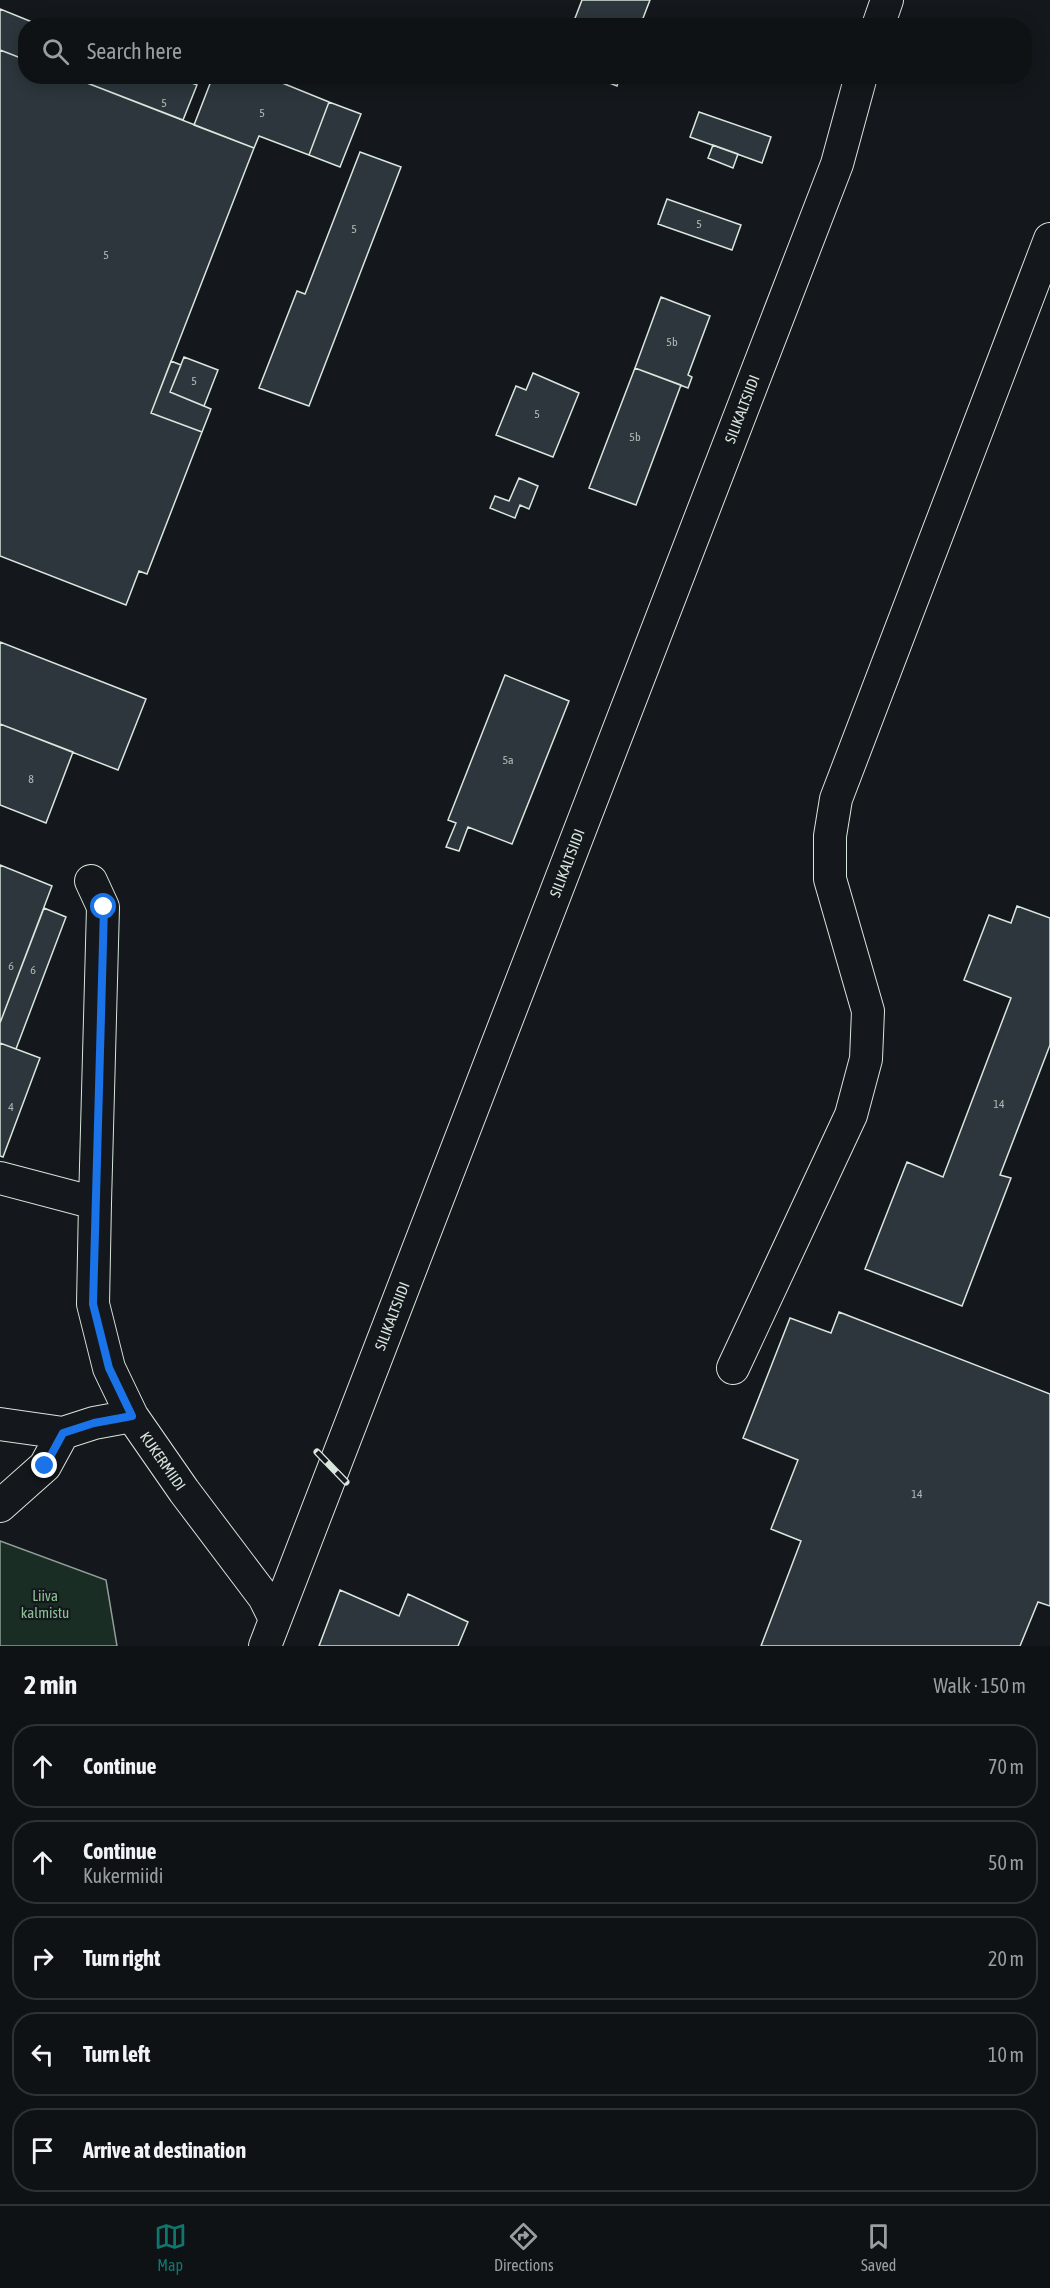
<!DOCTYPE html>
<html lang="en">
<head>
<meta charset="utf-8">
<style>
  :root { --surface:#0f1215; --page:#181b1e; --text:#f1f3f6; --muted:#9b9ea0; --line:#2f3234; --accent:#0f766e }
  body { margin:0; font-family:"Asap Condensed",sans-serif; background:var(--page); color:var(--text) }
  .stop { position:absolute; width:18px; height:18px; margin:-14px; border:4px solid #1a73e8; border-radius:50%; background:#fff }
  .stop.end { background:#1a73e8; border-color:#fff; box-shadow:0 2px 6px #0008 }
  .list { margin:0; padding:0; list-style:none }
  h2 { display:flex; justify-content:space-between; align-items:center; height:78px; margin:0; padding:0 24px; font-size:26px }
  h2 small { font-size:20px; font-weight:400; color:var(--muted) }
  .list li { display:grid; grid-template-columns:39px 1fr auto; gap:18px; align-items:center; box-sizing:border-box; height:84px; margin:0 12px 12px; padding:0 12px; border:2px solid var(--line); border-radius:24px }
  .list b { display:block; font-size:22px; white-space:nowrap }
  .list p { margin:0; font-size:20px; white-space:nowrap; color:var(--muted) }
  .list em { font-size:20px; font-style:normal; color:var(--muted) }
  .icon { flex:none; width:33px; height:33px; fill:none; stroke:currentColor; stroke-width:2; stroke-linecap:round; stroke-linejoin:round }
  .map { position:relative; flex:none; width:1050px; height:1646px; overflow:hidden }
  .search { position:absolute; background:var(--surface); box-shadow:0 3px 15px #0003; left:18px; right:18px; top:18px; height:66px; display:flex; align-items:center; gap:15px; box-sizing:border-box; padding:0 21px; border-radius:24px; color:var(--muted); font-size:22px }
  .sheet { height:558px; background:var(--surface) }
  nav { display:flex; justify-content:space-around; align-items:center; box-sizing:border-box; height:84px; border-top:2px solid var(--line); background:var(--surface); font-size:16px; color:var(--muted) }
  nav a { display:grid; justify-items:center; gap:3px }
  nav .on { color:var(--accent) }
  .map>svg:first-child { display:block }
  .green { fill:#1a2d24; stroke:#939e99; stroke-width:1.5 }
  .building { fill:#2c363c; stroke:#d8e6dc; stroke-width:1.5 }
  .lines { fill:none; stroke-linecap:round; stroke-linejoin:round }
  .minor-casing { stroke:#d8e6dc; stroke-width:34 }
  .minor { stroke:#14181c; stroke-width:32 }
  .rail-casing { stroke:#d8e6dc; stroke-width:7 }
  .rail { stroke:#14181c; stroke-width:4.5; stroke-dasharray:14; stroke-linecap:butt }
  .route { stroke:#1a73e8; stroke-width:8 }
  .labels { text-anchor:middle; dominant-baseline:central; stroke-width:4.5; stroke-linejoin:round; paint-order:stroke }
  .number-label { font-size:12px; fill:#adbab4 }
  .street-label { font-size:15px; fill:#d8e6dc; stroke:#14181c }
  .park-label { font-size:15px; fill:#8ac095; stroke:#14181c }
</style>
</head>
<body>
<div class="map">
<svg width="1050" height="1646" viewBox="0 0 1050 1646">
  <rect width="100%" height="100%" fill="#14181c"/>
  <path class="green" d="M0,1541L106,1580L117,1646H0Z"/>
  <path class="building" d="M582,0H650L640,26H572Z
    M0,9L42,26H26V60L0,50Z
    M0,50L26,60V76H69L254,148L151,413L202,432L147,574L139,571L126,605L0,556Z
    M69,76H174L197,85L183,120Z
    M213,76H265L329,102L309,155L259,136L254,148L194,125Z
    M592,76H620L617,86Z
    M329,102L361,114L340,167L309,155Z
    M699,112L771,137L762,163L690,137Z
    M713,145L738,154L733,168L708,158Z
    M360,152L401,167L309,406L259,388L297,291L305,294Z
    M667,199L741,225L732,250L658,224Z
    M661,297L710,316L688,375L692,377L688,388L635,368Z
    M184,357L218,370L204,406L170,392Z
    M171,361L181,365L170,392L211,409L202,432L151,413Z
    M635,368L681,385L636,505L589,488Z
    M533,373L579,393L553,457L496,435L516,386L526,390Z
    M519,478L538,486L529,509L520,505L515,518L490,508L495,496L509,501Z
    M0,642L146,699L118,770L0,724Z
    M505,675L569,701L512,844L468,827L459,851L446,847L456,823L448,820Z
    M0,724L73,752L46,823L0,805Z
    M0,865L52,886L0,1023Z
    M1017,906L1050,918V1045L1000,1175L1011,1178L962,1306L865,1269L907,1162L943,1177L1011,998L964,980L989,915L1011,923Z
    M44,908L66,917L16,1049L0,1043V1023Z
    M0,1043L40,1058L3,1157L0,1156Z
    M839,1312L1050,1394V1606L1038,1602L1020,1646H761L801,1541L771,1529L798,1460L743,1438L790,1318L831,1333Z
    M340,1590L399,1616L408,1594L468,1622L458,1646H319Z"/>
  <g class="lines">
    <defs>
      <path id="minor" d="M878,26L887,0
        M91,881L103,907L95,1203
        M0,1178L95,1203L93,1304L109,1368L132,1416L184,1491L264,1597L275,1619
        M733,1368L851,1115L866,1059L868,1011L830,879V836L836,799L1050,239
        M0,1424L63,1433L94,1423L132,1416
        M0,1506L45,1466L63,1433
        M265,1646L837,164L861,76"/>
    </defs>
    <use href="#minor" class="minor-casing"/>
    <use href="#minor" class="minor"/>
    <defs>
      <path id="rail" d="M317,1452L346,1482"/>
    </defs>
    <use href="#rail" class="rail-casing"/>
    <use href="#rail" class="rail"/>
  </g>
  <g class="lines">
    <path class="route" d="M45,1466L63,1433L94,1423L132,1416L109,1368L93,1304L104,907"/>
  </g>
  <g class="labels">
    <g class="number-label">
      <text x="164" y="103">5</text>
      <text x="262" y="113">5</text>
      <text x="699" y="224">5</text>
      <text x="354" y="229">5</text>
      <text x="106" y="255">5</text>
      <text x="672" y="342">5b</text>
      <text x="194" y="381">5</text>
      <text x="537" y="414">5</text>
      <text x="635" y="437">5b</text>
      <text x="508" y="760">5a</text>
      <text x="31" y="779">8</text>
      <text x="11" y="966">6</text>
      <text x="33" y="970">6</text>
      <text x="999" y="1104">14</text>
      <text x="11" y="1107">4</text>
      <text x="917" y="1494">14</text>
    </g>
    <g class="street-label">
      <text transform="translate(742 409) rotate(-69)">SILIKALTSIIDI</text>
      <text transform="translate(567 863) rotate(-69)">SILIKALTSIIDI</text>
      <text transform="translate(392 1316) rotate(-69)">SILIKALTSIIDI</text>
      <text transform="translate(163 1461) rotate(55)">KUKERMIIDI</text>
    </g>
    <g class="park-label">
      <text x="45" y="1595">Liiva<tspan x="45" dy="17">kalmistu</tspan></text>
    </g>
  </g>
</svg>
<div class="stop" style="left:104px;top:907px"></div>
<div class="stop end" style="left:45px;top:1466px"></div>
<div class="search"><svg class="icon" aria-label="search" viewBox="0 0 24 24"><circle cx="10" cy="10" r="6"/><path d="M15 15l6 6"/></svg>Search here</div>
</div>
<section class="sheet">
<h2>2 min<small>Walk · 150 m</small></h2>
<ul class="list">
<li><svg class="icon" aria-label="ahead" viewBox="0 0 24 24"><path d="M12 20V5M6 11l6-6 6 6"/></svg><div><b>Continue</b></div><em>70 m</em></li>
<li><svg class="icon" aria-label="ahead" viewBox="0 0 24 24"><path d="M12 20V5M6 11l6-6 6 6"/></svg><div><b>Continue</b><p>Kukermiidi</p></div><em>50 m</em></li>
<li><svg class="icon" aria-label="right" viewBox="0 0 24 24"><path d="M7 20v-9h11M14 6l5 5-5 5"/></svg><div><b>Turn right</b></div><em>20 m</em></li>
<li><svg class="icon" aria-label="left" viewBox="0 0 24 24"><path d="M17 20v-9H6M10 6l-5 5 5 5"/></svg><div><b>Turn left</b></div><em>10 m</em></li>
<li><svg class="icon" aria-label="arrive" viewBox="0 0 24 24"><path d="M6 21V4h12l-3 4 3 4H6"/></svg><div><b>Arrive at destination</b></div></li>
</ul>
</section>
<nav>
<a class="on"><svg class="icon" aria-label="map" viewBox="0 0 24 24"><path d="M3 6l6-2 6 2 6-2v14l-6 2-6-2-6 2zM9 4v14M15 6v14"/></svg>Map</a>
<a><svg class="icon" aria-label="directions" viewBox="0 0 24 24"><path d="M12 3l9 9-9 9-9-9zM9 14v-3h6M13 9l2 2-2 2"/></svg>Directions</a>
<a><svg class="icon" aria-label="saved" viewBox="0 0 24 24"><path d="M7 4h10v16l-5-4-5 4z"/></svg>Saved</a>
</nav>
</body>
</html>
